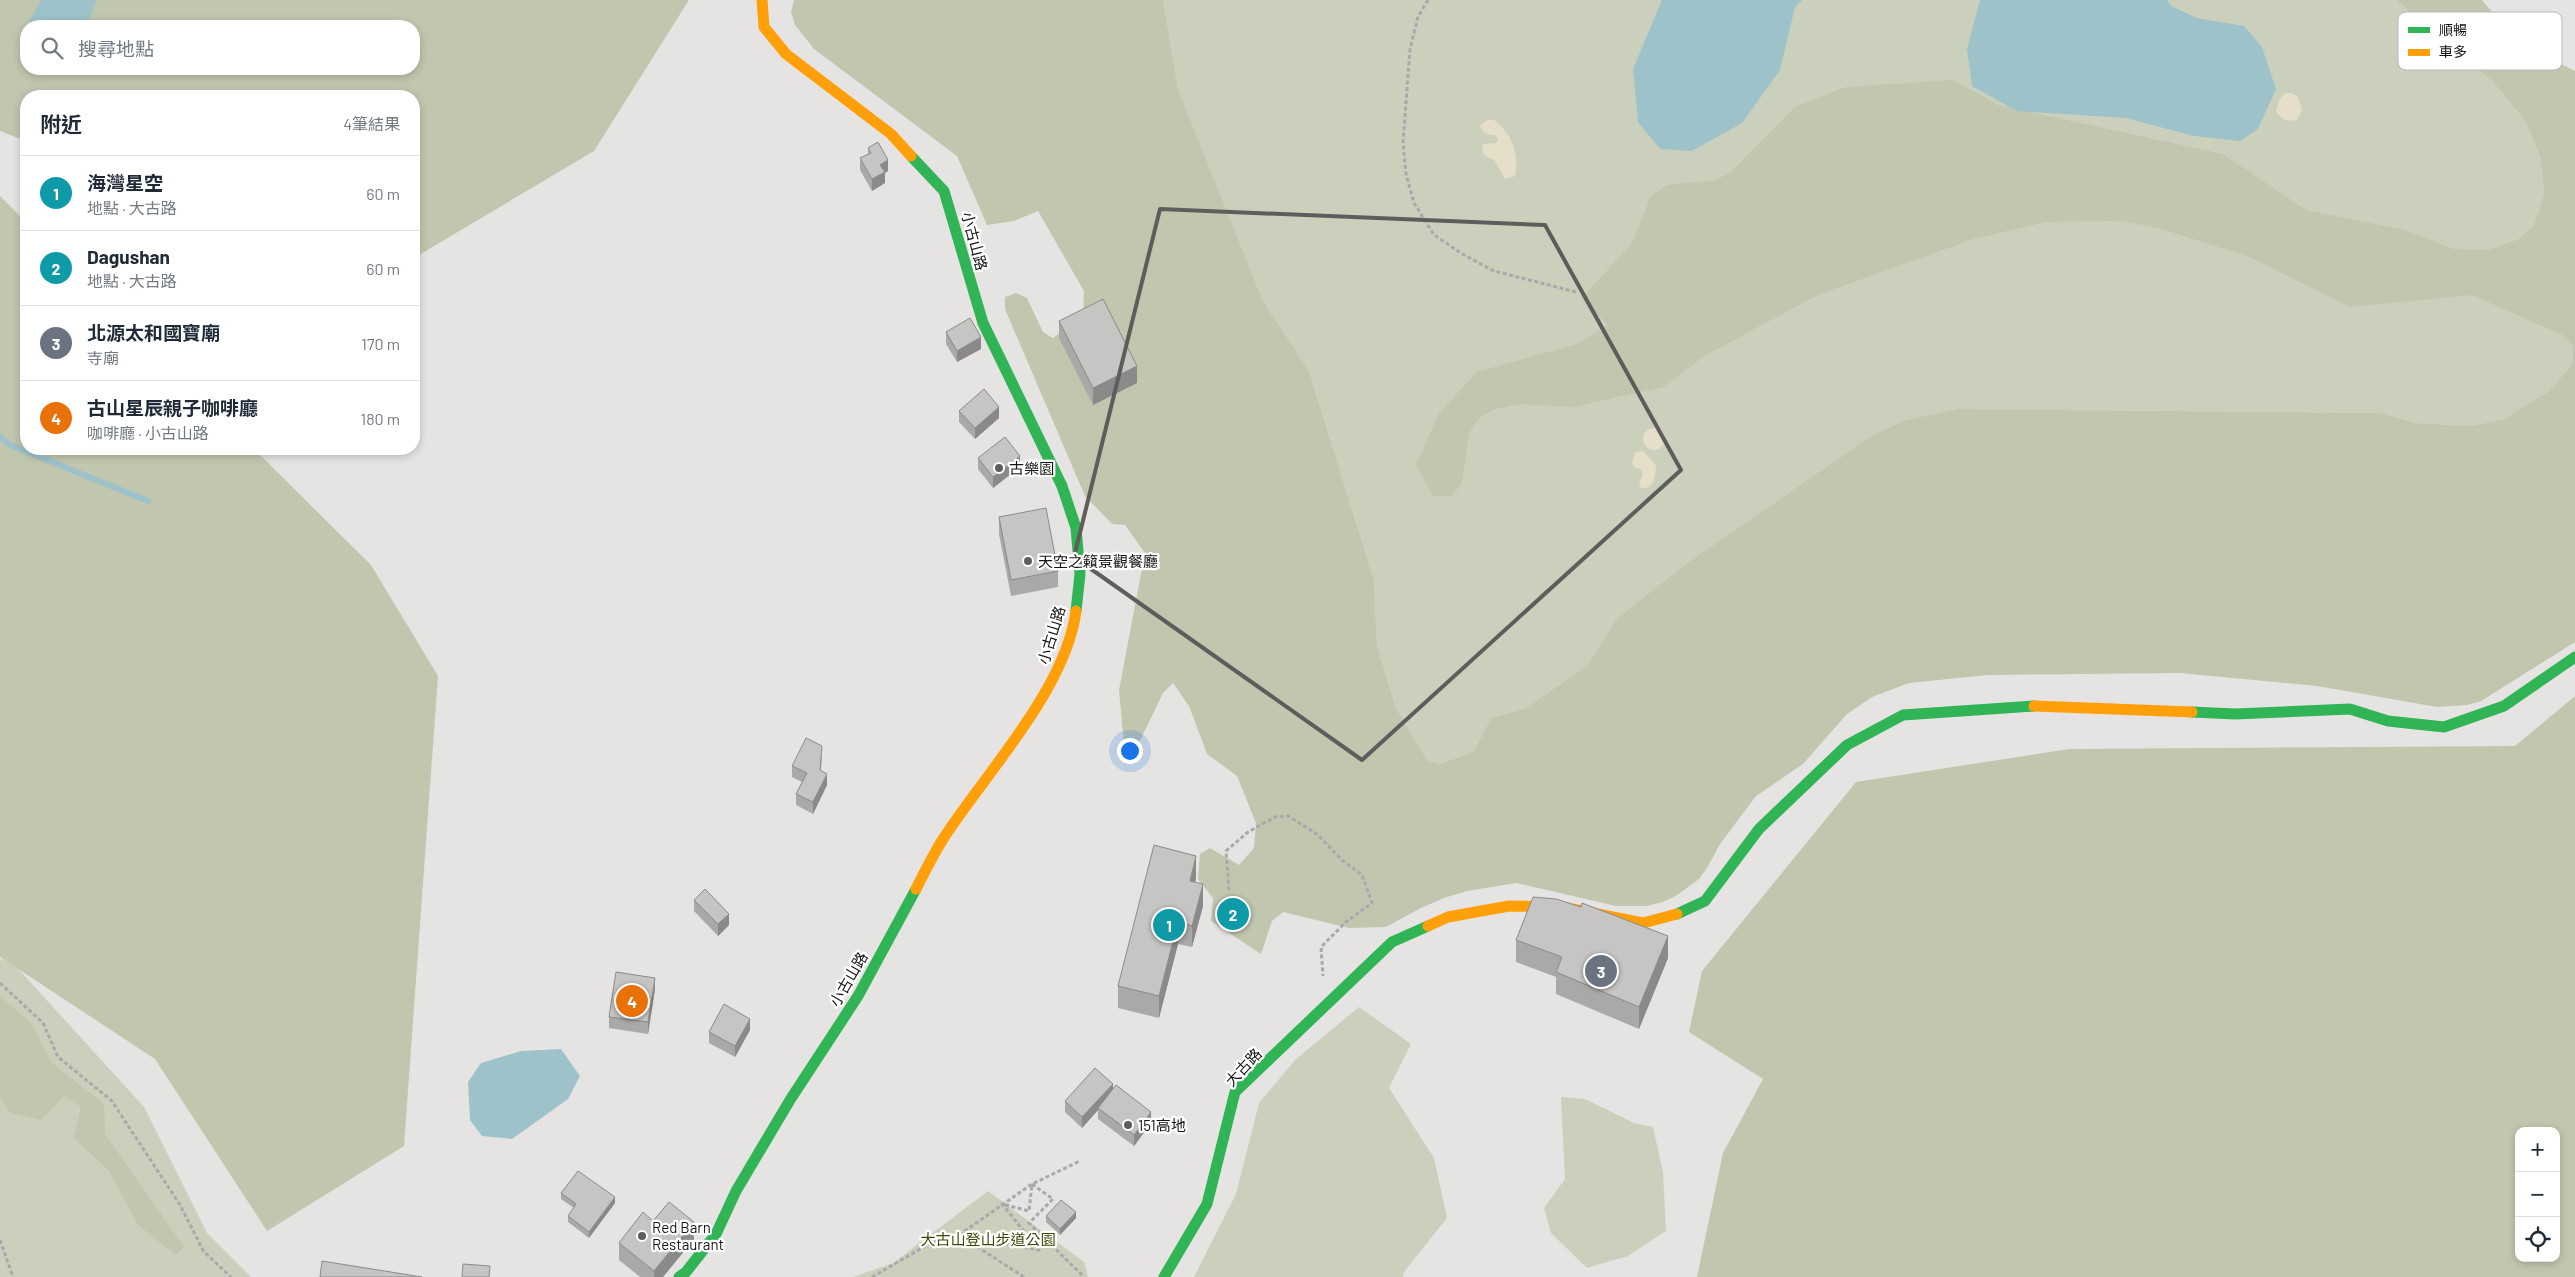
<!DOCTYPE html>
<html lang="zh-TW">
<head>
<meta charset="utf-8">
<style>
  :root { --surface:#fff; --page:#f2f2f3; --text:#1f2937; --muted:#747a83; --line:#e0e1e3; --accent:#7c3aed }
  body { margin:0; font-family:Barlow,"Noto Sans TC",sans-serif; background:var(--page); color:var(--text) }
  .controls { position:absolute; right:15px; bottom:15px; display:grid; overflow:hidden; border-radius:10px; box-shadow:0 2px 8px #0003 }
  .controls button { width:45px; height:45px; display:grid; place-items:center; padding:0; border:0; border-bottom:1px solid var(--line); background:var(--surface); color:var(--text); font:25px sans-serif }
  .you { position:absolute; left:1129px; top:750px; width:18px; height:18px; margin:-12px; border:4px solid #fff; border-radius:50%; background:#1a73e8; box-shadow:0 0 0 8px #1a73e833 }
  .badge { display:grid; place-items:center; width:32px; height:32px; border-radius:50%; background:var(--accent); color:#fff; font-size:16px; font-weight:700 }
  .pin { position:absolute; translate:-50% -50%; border:2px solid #fff; box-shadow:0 1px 5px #0006 }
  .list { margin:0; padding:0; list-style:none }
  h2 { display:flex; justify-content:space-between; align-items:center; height:65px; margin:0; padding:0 20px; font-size:21px }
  h2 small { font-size:16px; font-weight:400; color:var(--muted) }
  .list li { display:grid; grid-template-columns:32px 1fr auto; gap:15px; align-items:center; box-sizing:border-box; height:75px; padding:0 20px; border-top:1px solid var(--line) }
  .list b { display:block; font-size:19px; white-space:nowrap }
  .list p { margin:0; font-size:16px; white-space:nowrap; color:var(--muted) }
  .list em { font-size:16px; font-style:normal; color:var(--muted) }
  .icon { flex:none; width:28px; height:28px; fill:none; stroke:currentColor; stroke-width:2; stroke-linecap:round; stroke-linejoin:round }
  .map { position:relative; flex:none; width:2575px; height:1277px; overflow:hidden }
  .search { position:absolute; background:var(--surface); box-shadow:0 2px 8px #0003; left:20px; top:20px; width:400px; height:55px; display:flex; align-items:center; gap:12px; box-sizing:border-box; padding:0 18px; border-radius:20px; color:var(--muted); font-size:19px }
  .panel { position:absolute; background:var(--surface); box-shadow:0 2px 8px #0003; left:20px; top:90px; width:400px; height:365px; border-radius:20px }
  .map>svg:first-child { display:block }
  .green { fill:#cbd0bc }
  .forest { fill:#c1c6af; fill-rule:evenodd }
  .sand { fill:#e5dfca }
  .water { fill:#9ec2ca }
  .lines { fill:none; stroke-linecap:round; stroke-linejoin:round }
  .stream { stroke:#9ec2ca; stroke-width:6 }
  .path { stroke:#aaa8ab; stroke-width:3; stroke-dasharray:4 2.5; stroke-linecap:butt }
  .fast { stroke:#30b455; stroke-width:11 }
  .slow { stroke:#ff9f0a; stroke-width:11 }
  .wall { fill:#aaa9a8 }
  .shaded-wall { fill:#8b8a88 }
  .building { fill:#c6c5c3; stroke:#8b8a88 }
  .marked { fill:none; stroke:#5f5d5b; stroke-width:4; stroke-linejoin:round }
  .poi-dot { fill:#5f5d5b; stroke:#fff; stroke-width:2 }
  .labels { text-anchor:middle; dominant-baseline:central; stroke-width:4.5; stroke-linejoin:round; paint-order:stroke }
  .street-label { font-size:15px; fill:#161413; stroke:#fff }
  .poi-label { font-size:15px; fill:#161413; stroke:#fff; text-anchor:start }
  .park-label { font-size:15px; fill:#3d4904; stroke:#fff }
  .key { fill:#fff; stroke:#b9b8b8; stroke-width:1 }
  .key-label { font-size:14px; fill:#161413 }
</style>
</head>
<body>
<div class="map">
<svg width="2575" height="1277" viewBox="0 0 2575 1277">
  <rect width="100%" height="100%" fill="#e6e4e2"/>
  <path class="green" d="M1163,0H2396L2492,81L2526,122L2540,157L2544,194L2533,227L2560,334L2573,346V363L2549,391L2504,419L2469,426L2416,423L2381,413L1957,409L1905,420L1871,436L1687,563L1617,618L1589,663L1575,674L1526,708L1491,718L1473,752L1439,764L1427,760L1396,708L1377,646L1374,580L1309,371L1263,301L1178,89Z
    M0,959L13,963L144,1107L207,1233L251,1277H0Z
    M1359,1007L1411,1044L1389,1088L1434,1158L1447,1218L1404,1272L1403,1277H1194L1236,1194L1259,1103L1296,1059Z
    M1561,1097L1585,1099L1634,1123L1653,1127L1663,1172L1666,1231L1628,1256L1587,1268L1551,1233L1544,1208L1565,1179Z
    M988,1191L1084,1262L1088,1277H853L893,1263Z"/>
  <path class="forest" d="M0,0H689L594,151L414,258V96H26V141L0,131ZM26,26H414V69H26Z
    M794,0H1163L1178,89L1263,301L1309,371L1374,580L1377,646L1396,708L1427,760L1439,764L1473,752L1491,718L1526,708L1575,674L1589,663L1617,618L1687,563L1871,436L1905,420L1957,409L2381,413L2416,423L2469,426L2504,419L2549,391L2573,363V346L2560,334L2472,295L2350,307L2247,256L2158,228L2121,221L2046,222L1973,239L1818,295L1706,355L1663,387L1573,407L1519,404L1495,409L1478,419L1469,433L1462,484L1451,496H1433L1416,465L1439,413L1477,372L1577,344L1608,325L1581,299L1632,243L1651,196L1667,185L1716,180L1731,172L1795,107L1846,87L1953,80L1998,105L2223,154L2306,210L2405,230L2454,249L2488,250L2519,239L2533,227L2544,194L2540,157L2526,122L2492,81L2396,0H2482L2517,42L2575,71V642L2481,701L2467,705L2437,707L2317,686L2180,673L1988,675L1909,683L1872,697L1847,714L1803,764L1756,796L1720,844L1707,868L1699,879L1676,896L1662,902L1647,906H1616L1516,883L1467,891L1444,898L1421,908L1386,927L1349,928L1283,912L1272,921L1261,954L1211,921L1213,898L1198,879L1200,854L1210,848L1239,865L1254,848L1256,823L1237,776L1207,754L1189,706L1173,683L1163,693L1135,751L1124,744L1119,690L1145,553L1125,525L1112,524L1085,496L1005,309V297L1016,293L1027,298L1043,332L1053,338L1083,316L1084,291L1038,211L1014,221L987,225L957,156L814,49L795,25L791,12Z
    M0,196L26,222V449H254L371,565L438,676L404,1146L267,1231L155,1059L0,957Z
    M2575,696V1277H1697L1723,1153L1763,1079L1689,1032L1702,971L1856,782L2069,749L2515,746ZM2519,1131H2556V1258H2519Z
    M0,996L31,1023L52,1063L104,1104L105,1134L184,1247L176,1255L138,1225L109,1171L74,1138L81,1107L64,1096L41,1120L9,1112L0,1096Z"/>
  <path class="sand" d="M2285,93H2291L2298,97L2302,110L2297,120C2287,122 2282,120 2276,111L2279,100Z
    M1487,120H1494C1512,133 1519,154 1515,176L1505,179L1494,160L1485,156L1482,150L1483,144L1496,143L1498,139L1495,135C1486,135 1484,134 1480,126Z
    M1643 439a11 11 0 1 1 22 0a11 11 0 1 1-22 0Z
    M1643,451L1656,465C1655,476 1655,490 1641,488L1639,483L1643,474L1641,469L1635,468L1632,463L1635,452Z"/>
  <path class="water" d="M41,0H97L86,26H27Z
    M1662,0H1802L1795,7L1780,70L1742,123L1692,151L1660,149L1638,122L1633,69Z
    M1980,0H2167L2171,6L2197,18L2244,26L2262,47L2276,89L2258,129L2240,141L2194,136L2126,118L2017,111L1972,86L1967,49Z
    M561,1049L580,1076L568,1099L512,1139L482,1136L470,1120L468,1082L481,1063L521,1051Z"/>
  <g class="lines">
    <path class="stream" d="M0,437L10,445L148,501"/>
    <path class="path" d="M1428,0L1418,17L1410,49L1403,143L1406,174L1414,203L1434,235L1464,255L1494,271L1576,292
      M1229,890L1226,851L1248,832L1275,817L1288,816L1317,834L1342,860L1362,875L1372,903L1347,921L1321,947L1323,976
      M0,983L43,1023L58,1057L112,1101L180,1205L204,1252L231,1277
      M0,1240L13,1277
      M872,1277L934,1241L959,1235L1032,1184L1080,1161
      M1024,1277L959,1235L1039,1250L1002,1204L1029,1211L1032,1184L1053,1199L1029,1223L1084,1277"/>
    <path class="fast" d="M911,156L944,191L983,323L1062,486L1076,528L1080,574L1076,611
      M2192,712L2235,714L2350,709L2388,721L2444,727L2504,706L2575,657
      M1677,914L1705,901L1759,829L1847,745L1903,715L2034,706
      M679,1277L686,1272L716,1234L736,1191L790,1100L858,996L916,889
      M1164,1277L1207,1204L1235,1092L1392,942L1428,926"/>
    <path class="slow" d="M762,0L764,27L786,54L891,134L911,156
      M2034,706L2192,712
      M916,889C924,873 933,855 943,839C985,774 1066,689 1076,611
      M1428,926L1448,917L1509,906L1562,907L1643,923L1677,914"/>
  </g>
  <path class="wall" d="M868,148L888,171L885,173V183L872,191L860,170V158L868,154Z
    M1059,321L1137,383L1093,405L1059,338Z
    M946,332L981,349L957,362L946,344Z
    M959,411L999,418L975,439L959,422Z
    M978,458L1020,467L993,488L978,469Z
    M999,517L1058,571V587L1011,596L999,534Z
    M822,757L821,771L827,785L813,814L796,805V794L802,782L792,777V766Z
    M1196,878L1195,883L1203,906L1192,947L1178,944L1159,1018L1118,1008V986Z
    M694,900L729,925L718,936L694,911Z
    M1516,940L1668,958L1639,1029L1556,994V977L1516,962Z
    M655,989L648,1034L609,1028V1017Z
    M750,1030L735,1057L709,1043V1032Z
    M1113,1090L1151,1123L1134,1146L1098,1119V1110L1082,1128L1065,1112V1101Z
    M561,1193L615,1203L589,1238L568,1222V1216L574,1208L561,1199Z
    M1046,1216L1076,1218L1060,1235L1046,1222Z
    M653,1221L694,1239L663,1277H640L619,1260V1243Z"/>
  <path class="shaded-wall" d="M888,160V171L885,173V183L872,191V179L880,165Z
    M981,337V349L957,362V351Z
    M1137,366V383L1093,405V388Z
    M999,407V418L975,439V428Z
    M1020,456V467L993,488V477Z
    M827,774V785L813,814V802Z
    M1196,856V878L1190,903V881Z
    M1203,884V906L1192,947V926Z
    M729,914V925L718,936V924Z
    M1178,922V944L1159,1018V996Z
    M1668,936V958L1639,1029V1007Z
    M655,978V989L648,1034V1022Z
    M750,1019V1030L735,1057V1046Z
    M1113,1084V1095L1098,1108V1110L1082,1128V1117Z
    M1151,1112V1123L1134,1146V1135Z
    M615,1197V1203L589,1238V1232Z
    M1076,1212V1218L1060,1235V1229Z
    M694,1222V1239L663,1277H654V1271Z"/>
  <path class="building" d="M878,142L888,160L880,165L885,172L872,179L860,158L871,153L868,148Z
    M1103,299L1137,366L1093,388L1059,321Z
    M970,318L981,337L957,351L946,332Z
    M984,389L999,407L975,428L959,411Z
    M1005,437L1020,456L993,477L978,458Z
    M1046,508L1058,571L1011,580L999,517Z
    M806,738L822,746L820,770L827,774L813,802L796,794L807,773L792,766Z
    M1154,845L1196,856L1190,881L1203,884L1192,926L1178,922L1159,996L1118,986Z
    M705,889L729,914L718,924L694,900Z
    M1533,897L1556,899L1581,907L1582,903L1668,936L1639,1007L1556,972L1562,957L1516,940Z
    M616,972L655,978L648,1022L609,1017Z
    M724,1004L750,1019L735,1046L709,1032Z
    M1095,1068L1113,1084L1082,1117L1065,1101Z
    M1116,1085L1151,1112L1134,1135L1098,1108Z
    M578,1171L615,1197L589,1232L568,1216L576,1204L561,1193Z
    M1061,1200L1076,1212L1060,1229L1046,1216Z
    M669,1202L694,1222L654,1271L619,1243L643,1212L653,1221Z
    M322,1261L422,1277H320Z
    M463,1264L490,1266L489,1277H462Z"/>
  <path class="marked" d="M1160,209L1545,225L1681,470L1362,760L1074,557Z"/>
  <g class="poi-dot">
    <circle cx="999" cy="468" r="5"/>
    <circle cx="1028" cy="561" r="5"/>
    <circle cx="1128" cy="1125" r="5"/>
    <circle cx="642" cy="1236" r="5"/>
  </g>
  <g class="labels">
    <g class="street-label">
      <text transform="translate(975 241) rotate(75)">小古山路</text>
      <text transform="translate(1051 635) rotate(-73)">小古山路</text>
      <text transform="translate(848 979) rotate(-60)">小古山路</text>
      <text transform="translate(1243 1067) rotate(-47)">大古路</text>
    </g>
    <g class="poi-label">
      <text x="1009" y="468">古樂園</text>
      <text x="1038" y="561">天空之籟景觀餐廳</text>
      <text x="1138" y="1125">151高地</text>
      <text x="652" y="1227">Red Barn<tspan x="652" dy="17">Restaurant</tspan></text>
    </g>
    <g class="park-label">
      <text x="988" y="1239">大古山登山步道公園</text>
    </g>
  </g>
  <rect x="2398" y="12" width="164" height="58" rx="8" class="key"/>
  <rect x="2408" y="27" width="22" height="6" fill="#30b455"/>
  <rect x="2408" y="49" width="22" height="7" fill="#ff9f0a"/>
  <g class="key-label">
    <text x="2439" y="35">順暢</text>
    <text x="2439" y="57">車多</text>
  </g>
</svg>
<div class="controls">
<button>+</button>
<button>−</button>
<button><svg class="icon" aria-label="locate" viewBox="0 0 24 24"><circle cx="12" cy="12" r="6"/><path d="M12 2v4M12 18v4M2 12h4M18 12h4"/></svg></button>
</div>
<div class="you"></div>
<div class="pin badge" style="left:1169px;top:925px;background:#0f9aa8">1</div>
<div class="pin badge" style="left:1233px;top:914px;background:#0f9aa8">2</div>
<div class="pin badge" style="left:1601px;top:971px;background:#6b7280">3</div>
<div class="pin badge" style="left:632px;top:1001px;background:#e8710a">4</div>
<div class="search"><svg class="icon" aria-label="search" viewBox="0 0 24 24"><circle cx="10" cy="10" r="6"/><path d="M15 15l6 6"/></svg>搜尋地點</div>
<section class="panel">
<h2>附近<small>4筆結果</small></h2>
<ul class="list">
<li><span class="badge" style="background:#0f9aa8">1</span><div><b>海灣星空</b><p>地點 · 大古路</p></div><em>60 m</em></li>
<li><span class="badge" style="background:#0f9aa8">2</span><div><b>Dagushan</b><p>地點 · 大古路</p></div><em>60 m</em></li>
<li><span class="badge" style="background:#6b7280">3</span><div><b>北源太和國寶廟</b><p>寺廟</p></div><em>170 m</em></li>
<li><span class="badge" style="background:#e8710a">4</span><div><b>古山星辰親子咖啡廳</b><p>咖啡廳 · 小古山路</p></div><em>180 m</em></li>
</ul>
</section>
</div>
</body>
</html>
